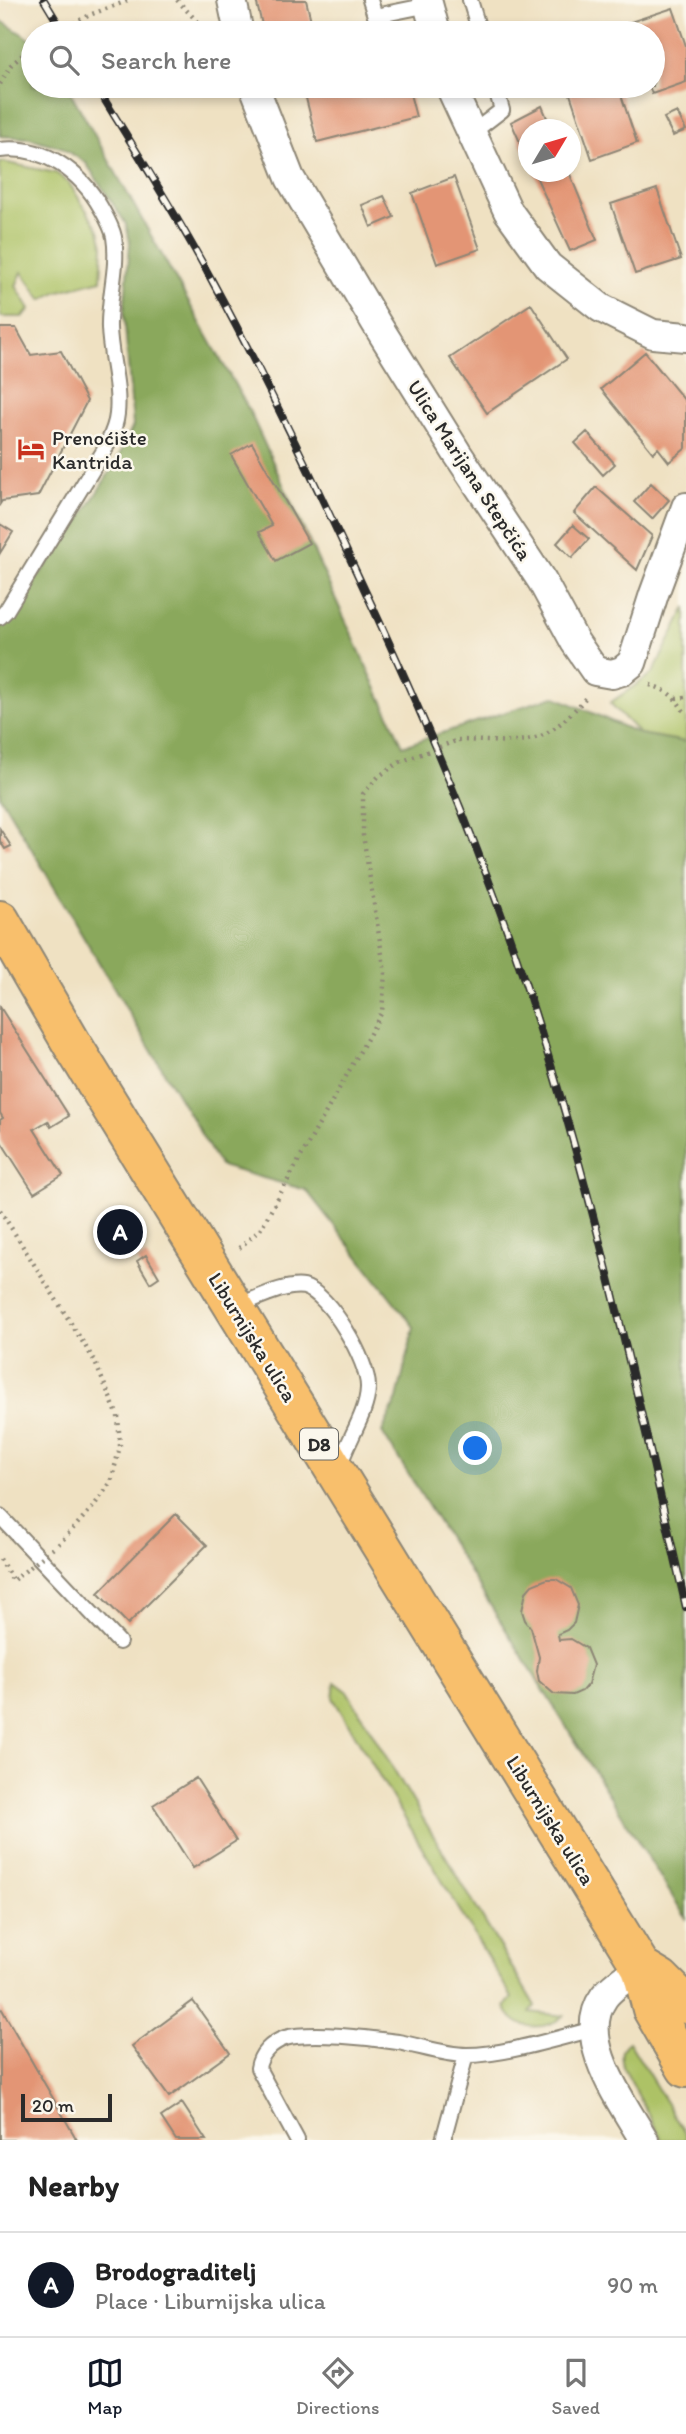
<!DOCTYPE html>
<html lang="en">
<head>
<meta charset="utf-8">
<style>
  :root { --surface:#fff; --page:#f6f6f6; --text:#222; --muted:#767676; --line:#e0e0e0; --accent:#111827 }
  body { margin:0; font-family:Itim,sans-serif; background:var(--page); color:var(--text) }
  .compass { position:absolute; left:518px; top:119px; width:63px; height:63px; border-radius:50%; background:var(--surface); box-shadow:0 4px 10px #0003; rotate:52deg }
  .scale { position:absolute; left:21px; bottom:18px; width:91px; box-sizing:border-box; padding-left:7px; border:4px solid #2b2b2b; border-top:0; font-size:19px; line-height:24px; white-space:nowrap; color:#2b2b2b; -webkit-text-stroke:5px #fbf7ec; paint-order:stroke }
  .you { position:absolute; left:476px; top:1449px; width:24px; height:24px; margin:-18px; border:5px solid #fff; border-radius:50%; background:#1a73e8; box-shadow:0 0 0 10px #1a73e833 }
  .badge { display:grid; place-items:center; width:46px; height:46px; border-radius:50%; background:var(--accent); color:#fff; font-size:23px; font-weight:700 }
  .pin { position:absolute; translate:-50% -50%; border:4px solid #fff; box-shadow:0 2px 7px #0006 }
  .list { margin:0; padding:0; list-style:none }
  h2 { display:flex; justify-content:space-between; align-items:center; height:91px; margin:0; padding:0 28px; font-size:30px }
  h2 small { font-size:23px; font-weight:400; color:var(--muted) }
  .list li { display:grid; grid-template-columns:46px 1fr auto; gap:21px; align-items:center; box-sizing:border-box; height:105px; padding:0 28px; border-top:2px solid var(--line) }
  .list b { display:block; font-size:26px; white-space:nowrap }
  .list p { margin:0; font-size:23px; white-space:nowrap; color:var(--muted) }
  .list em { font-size:23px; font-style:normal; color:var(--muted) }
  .icon { flex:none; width:38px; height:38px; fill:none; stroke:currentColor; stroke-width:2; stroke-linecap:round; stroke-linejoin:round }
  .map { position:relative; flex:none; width:686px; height:2140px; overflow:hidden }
  .search { position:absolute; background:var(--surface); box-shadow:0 4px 10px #0003; left:21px; right:21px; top:21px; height:77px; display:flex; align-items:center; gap:18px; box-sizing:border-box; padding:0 24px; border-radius:38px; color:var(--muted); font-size:26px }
  .sheet { height:196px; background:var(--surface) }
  nav { display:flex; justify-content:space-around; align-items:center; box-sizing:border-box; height:98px; border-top:2px solid var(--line); background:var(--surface); font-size:19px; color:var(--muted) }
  nav a { display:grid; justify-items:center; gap:4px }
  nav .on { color:var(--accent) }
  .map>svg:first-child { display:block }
  .green { fill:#adc266; stroke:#6c7648; stroke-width:2 }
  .forest { fill:#8aa85b; stroke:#5a6a43; stroke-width:2 }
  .building { fill:#e39574 }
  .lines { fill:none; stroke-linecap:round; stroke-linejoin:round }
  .lane-casing { stroke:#8d8676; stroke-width:18 }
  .street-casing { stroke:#8d8676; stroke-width:32 }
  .primary-casing { stroke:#8d8676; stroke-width:42 }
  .path { stroke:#8d8676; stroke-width:4.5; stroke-dasharray:2 5; stroke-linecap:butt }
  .lane { stroke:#fff; stroke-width:14 }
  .street { stroke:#fff; stroke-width:28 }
  .primary { stroke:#f8bf6c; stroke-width:38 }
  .rail-casing { stroke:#2b2b2b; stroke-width:8 }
  .rail { stroke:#fbf7ec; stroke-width:5; stroke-dasharray:16; stroke-linecap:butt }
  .path-bridge { stroke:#8d8676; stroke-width:4.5; stroke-dasharray:2 5; stroke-linecap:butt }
  .labels { text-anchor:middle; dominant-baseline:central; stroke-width:5; stroke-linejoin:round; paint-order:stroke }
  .shield { fill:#fbf7ec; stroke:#696865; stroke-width:2 }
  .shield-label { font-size:19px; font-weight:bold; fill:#2b2b2b }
  .poi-label { font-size:21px; fill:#2b2b2b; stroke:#fbf7ec; text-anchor:start }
  .street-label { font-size:21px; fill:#2b2b2b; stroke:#fbf7ec }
</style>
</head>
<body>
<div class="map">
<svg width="686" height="2140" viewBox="0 0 686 2140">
  <rect width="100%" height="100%" fill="#fbf7ec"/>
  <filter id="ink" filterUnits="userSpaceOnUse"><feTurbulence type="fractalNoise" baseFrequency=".0143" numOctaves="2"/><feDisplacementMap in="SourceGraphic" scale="14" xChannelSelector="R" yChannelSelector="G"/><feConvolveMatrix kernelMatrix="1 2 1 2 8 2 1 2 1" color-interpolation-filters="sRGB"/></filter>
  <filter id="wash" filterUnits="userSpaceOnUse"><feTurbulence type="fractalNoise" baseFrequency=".00686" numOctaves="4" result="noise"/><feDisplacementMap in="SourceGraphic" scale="28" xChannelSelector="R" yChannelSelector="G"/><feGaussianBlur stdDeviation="1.57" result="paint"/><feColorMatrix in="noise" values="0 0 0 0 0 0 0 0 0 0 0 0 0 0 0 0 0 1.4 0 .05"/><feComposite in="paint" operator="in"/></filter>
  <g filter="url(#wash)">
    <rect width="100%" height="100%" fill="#efe1c2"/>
    <path class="green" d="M3,162L56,173L69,183L99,230L103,246L101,280L56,292L42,300L22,272L16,286L30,309L23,317H0V163Z
      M686,607V742L640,734L610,703L653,673Z
      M335,1682L347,1691L535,2006L530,2012L564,2016C545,2031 515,2032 505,2006L512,1998L333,1698Z
      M629,2042L686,2135V2140H662L623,2067C621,2057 619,2049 629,2042Z"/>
    <path class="forest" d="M0,20L33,41V86H67L248,408L403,746L554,696L640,734L686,742V1918L382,1432L397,1399L414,1327L306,1190L220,1166L0,796V626L70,535L115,464L133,426L124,313L130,243L126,224L86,163L61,147L29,138L0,136Z"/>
    <g id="blocks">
      <path class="building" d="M256,0H306L312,25L276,33H264Z
        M673,8L686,46V82L652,94L649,86H653V33H631L627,23Z
        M193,86H219V87L193,93Z
        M303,86H408L416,117L317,142Z
        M575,86H618L637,143L592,159L568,88Z
        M542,106L552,130H528V160L511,122Z
        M677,112L686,130L673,136L664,118Z
        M534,172H569L597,240L570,251Z
        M454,177L480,249L437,264L412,193Z
        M657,189L681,259L635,274L611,204Z
        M384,196L394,217L371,227L362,205Z
        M531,304L567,359L487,413L450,358Z
        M0,328H16L31,355L61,351L87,401L38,496L2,501L0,504Z
        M645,352L686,402V448L669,462L658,448L653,453L601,389Z
        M587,432L615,464L603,475L575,443Z
        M252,443L309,543L276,561L259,532L272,526L231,455Z
        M651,483L669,500L652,519L634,502Z
        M596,487L652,536L637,570L574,513Z
        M0,524L13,532L0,553Z
        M573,525L589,539L572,558L557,543Z
        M0,829L11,846L5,849L0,841Z
        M0,1007L69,1116L51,1127L48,1121L34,1129L63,1175L34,1193L0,1140V1120L3,1118L0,1113Z
        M146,1255L159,1277L150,1283L137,1261Z
        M176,1514L207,1545L128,1624L98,1593Z
        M547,1579H556L571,1588L578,1605L574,1623L567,1630L558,1634L559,1640L571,1639L586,1648L593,1665L588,1684L582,1691L573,1695L554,1694L539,1681L537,1671L539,1657L531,1628L525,1620L522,1611L526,1592L532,1585Z
        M196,1778L236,1841L193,1868L153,1805Z
        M193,2001L230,2053L169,2097L132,2046Z
        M0,2006L77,2140H0Z
        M182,2103L206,2140H176L161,2117Z"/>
    </g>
  </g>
  <g filter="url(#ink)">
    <use href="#blocks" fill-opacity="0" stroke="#8d8676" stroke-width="2"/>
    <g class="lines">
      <defs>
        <path id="lane" d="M370,0L375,16L429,5
          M470,0L480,33
          M472,133L502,110L495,86
          M0,150C44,145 80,171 101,208C106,217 112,227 114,237C119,267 108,298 109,328C110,357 120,386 117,414C116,427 110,438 105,449L6,611L0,617
          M237,1306C254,1300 286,1283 304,1287C329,1293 369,1362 368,1388C367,1415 346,1442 339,1468
          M0,1516L119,1642
          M297,2140L258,2068C260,2054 271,2043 285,2038C310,2031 372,2038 398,2042C420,2046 445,2055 467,2055C504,2055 558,2038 594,2029
          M443,2140L466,2055"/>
        <path id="street" d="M232,0L239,33
          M427,0L436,33
          M254,86L290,178L376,323L457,453L542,581L575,642L595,671L612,674L622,671L632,663L654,594L686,507
          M450,86L508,211L548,266L601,308L653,334L686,337
          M641,1967C629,1976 613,1985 604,1997C574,2039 623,2103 644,2140"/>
        <path id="primary" d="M0,920L72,1044L641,1967L652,2009L686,2068
          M641,1967L661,1979L686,2004"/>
      </defs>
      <use href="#lane" class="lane-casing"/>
      <use href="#street" class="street-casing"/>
      <use href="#primary" class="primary-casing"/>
      <path class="path" d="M177,0L208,33
        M55,33L92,14L130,0
        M0,84L11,65L33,46
        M650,685C669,690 677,699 686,715
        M676,698L686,697
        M458,740C480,740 521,745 541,736C559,727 574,712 587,696
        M0,1210L94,1360L118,1416L120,1446L111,1482L93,1507L57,1546
        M239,1248L260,1230L382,1012L385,973L363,835V794L379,776L400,762
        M0,1559L13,1581L19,1576"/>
      <use href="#lane" class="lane"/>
      <use href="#street" class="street"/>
      <use href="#primary" class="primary"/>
      <defs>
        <path id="rail" d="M44,0L64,33
          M96,86C135,149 175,212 210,277C264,376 313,478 360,580C430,729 495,882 543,1039C601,1226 642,1417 686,1607"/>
      </defs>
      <use href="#rail" class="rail-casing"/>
      <use href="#rail" class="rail"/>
      <path class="path-bridge" d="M400,762L458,740
        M19,1576L56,1546"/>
    </g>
  </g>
  <defs>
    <symbol id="hotel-bare" viewBox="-9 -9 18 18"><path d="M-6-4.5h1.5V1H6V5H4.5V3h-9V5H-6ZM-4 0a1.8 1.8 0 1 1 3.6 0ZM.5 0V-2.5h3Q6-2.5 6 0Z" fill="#c8321e" stroke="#fbf7ec" stroke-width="2.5" paint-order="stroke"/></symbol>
  </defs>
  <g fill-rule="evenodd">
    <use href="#hotel-bare" x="12" y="430" width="38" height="38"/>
  </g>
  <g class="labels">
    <rect class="shield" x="300" y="1428.5" width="38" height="31" rx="5"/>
    <g class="shield-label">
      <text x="319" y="1444">D8</text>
    </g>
    <g class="poi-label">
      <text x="52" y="437">Prenoćište<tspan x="52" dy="24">Kantrida</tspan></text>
    </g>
    <g class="street-label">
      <text transform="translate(470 470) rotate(57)">Ulica Marijana Stepčića</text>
      <text transform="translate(253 1337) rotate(58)">Liburnijska ulica</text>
      <text transform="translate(551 1820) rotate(58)">Liburnijska ulica</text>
    </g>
  </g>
</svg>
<svg class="compass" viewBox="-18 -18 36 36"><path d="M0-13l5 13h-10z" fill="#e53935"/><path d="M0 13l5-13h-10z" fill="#767676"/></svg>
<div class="scale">20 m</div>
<div class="you"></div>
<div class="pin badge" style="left:120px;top:1232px">A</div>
<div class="search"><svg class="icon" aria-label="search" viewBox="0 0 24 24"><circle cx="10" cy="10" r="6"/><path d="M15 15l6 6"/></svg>Search here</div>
</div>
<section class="sheet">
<h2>Nearby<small></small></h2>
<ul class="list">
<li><span class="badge">A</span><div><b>Brodograditelj</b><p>Place · Liburnijska ulica</p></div><em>90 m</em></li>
</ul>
</section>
<nav>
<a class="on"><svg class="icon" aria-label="map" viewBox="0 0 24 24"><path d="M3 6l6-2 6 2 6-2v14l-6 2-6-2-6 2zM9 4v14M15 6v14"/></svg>Map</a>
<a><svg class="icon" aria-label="directions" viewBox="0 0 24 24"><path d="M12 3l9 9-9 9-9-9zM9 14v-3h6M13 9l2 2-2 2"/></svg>Directions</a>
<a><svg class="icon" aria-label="saved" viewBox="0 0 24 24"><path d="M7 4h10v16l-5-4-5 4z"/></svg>Saved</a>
</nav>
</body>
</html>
